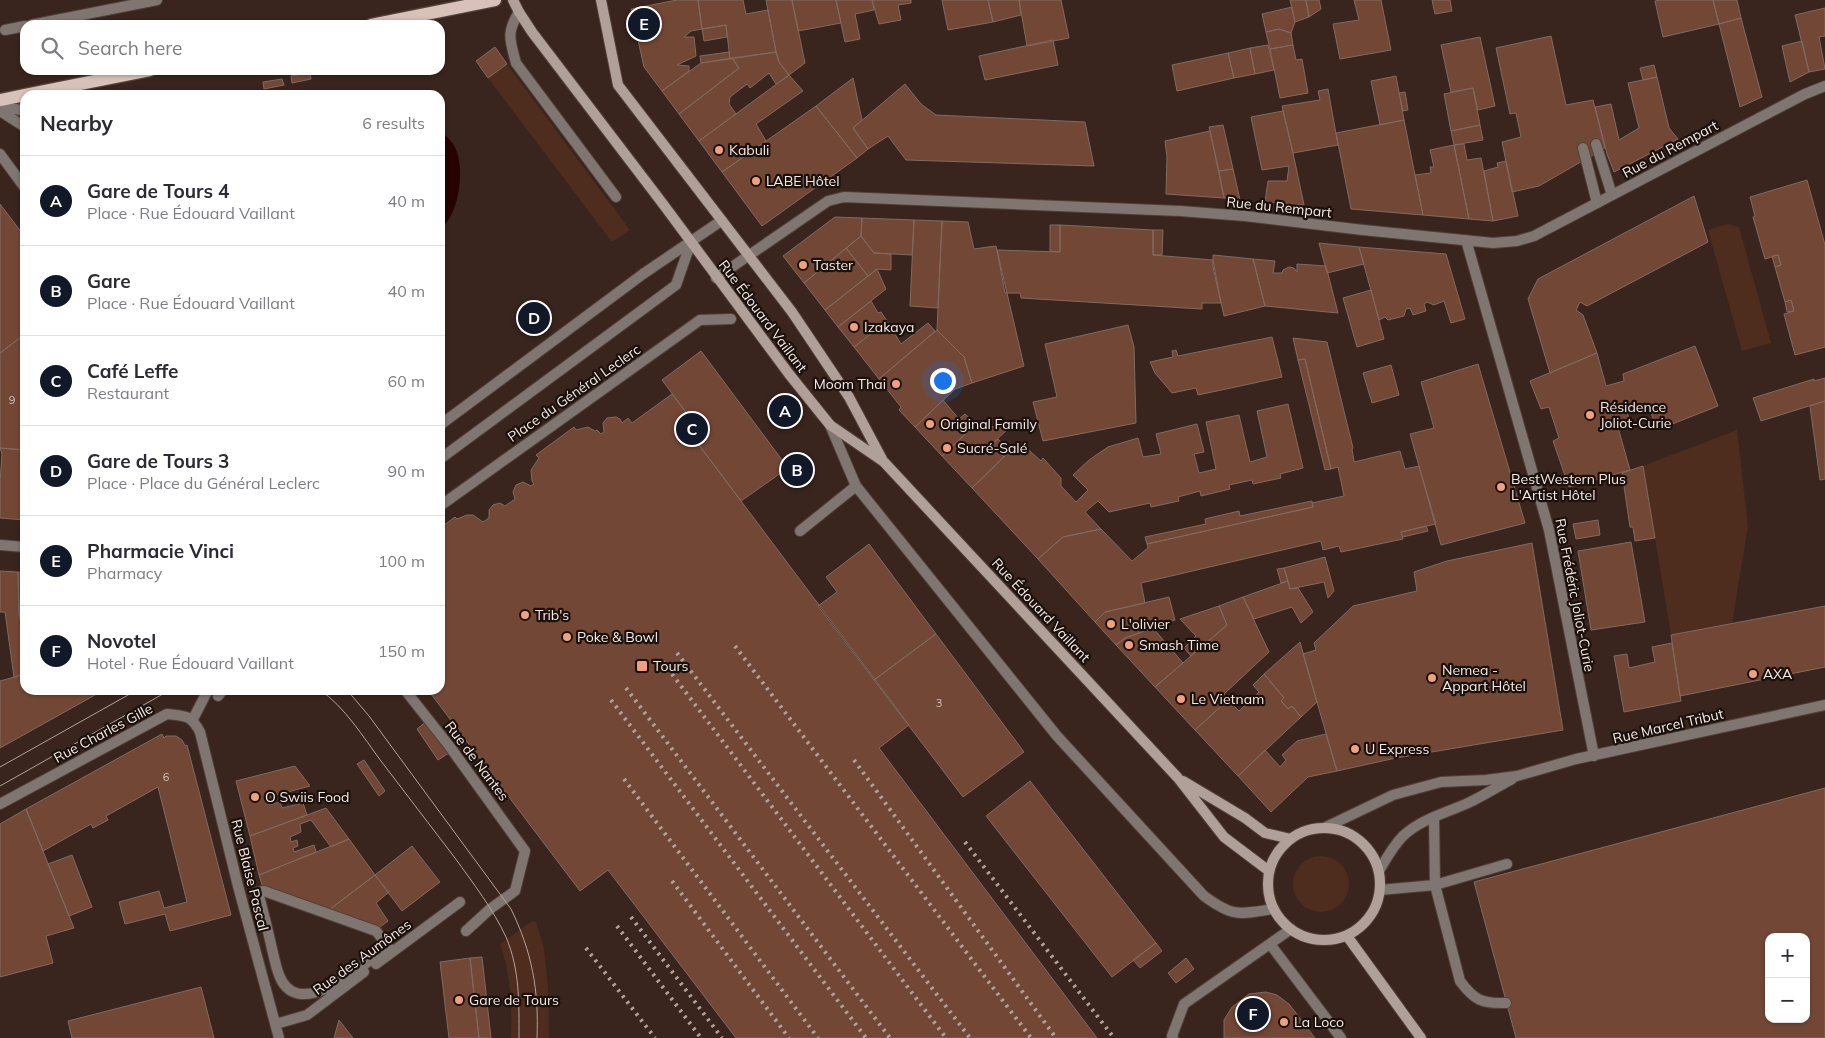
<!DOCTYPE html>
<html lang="en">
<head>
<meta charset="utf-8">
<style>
  :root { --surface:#fff; --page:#f7f7f7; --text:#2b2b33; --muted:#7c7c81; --line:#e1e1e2; --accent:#111827 }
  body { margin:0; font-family:Mulish,sans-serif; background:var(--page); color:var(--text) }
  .controls { position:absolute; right:15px; bottom:15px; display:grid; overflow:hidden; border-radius:10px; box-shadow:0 1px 4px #0004 }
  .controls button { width:45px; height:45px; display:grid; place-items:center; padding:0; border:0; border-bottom:1px solid var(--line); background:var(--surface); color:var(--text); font:25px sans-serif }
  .you { position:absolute; left:942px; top:380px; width:18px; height:18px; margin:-12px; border:4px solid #fff; border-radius:50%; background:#1a73e8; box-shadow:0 0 0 8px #1a73e833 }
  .badge { display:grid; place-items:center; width:32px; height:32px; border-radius:50%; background:var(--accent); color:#fff; font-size:16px; font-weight:700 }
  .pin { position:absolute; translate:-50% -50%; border:2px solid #fff; box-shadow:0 1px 5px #0006 }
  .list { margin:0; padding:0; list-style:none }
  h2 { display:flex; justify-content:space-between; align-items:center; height:65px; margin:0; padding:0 20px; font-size:21px }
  h2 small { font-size:16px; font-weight:400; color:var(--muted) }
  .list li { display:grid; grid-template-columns:32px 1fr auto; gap:15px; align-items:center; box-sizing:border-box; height:90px; padding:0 20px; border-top:1px solid var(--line) }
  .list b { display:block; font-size:19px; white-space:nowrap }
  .list p { margin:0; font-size:16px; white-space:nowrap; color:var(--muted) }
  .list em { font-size:16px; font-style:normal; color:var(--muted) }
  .icon { flex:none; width:28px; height:28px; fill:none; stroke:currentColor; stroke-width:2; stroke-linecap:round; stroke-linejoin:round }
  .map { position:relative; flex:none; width:1825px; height:1038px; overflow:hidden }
  .search { position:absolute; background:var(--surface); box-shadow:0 1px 4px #0004; left:20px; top:20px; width:425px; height:55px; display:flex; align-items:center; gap:12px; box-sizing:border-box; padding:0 18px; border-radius:15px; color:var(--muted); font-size:19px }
  .panel { position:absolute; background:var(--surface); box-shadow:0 1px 4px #0004; left:20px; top:90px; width:425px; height:605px; border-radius:15px }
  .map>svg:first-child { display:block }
  .green { fill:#4e2c1e }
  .water { fill:#260200 }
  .building { fill:#734735; stroke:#816a61; fill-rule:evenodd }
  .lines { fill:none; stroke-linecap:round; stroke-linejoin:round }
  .lane-casing { stroke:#534039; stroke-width:12 }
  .street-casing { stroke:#534039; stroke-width:12 }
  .secondary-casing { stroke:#534039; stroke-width:12 }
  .primary-casing { stroke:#534039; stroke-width:15 }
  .lane { stroke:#807671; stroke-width:10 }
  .street { stroke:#807671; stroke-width:10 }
  .secondary { stroke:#b1a099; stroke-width:10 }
  .primary { stroke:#d7c1b8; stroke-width:12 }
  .tram { stroke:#b1a19b; stroke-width:1 }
  .rail { stroke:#b1a19b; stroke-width:4; stroke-dasharray:2.5 5; stroke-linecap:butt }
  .poi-dot { fill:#f2a07f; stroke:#1a110d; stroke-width:2 }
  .labels { text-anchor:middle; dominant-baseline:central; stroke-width:4.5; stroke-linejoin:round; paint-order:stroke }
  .number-label { font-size:11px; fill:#d4bfb7 }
  .street-label { font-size:14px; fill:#f5e7e2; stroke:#1a110d }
  .poi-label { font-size:14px; fill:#f5e7e2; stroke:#1a110d; text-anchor:start }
</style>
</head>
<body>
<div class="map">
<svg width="1825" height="1038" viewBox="0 0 1825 1038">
  <rect width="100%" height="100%" fill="#39251d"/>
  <path class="green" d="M507,64L630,230L612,242L488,78Z
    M1728,224L1739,227L1771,343L1742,351L1708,230Z
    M1737,430L1748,526L1732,623L1671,635L1643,466Z
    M1293 884a28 28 0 1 1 56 0a28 28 0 1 1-56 0Z
    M532,921L536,922L544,948L548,987L549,1038H511C512,1003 511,977 500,944Z"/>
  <path class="water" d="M440,131C447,136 454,143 457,152C464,173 459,215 440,229Z"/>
  <path class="building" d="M677,0H698L702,29L691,31L684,37H694L696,56L677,65L689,66V71L662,91L644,67L631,9Z
    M698,0H743L746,14L768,10L776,52L730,59L726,25L702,29Z
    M766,0H792L805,63L789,75L779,62L776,52Z
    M792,0H836L841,23L798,31Z
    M836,0H872L874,10L855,14L860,39L845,42Z
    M872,0H911V3L898,5L901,20L879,24Z
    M942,0H988L993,22L948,30Z
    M988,0H1019L1021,15L993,22Z
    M1019,0H1061L1069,38L1027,46Z
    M1290,0H1306L1309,17L1295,22Z
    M1306,0H1319L1321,9L1309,17Z
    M1354,0H1381L1391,50L1340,59L1333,24L1359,20Z
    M1432,0H1450L1452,11L1435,14Z
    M1660,0H1713L1719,24L1663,37L1655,1Z
    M1713,0H1737L1741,18L1719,24Z
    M1292,7L1295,22L1291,33L1279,29L1266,32L1262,14Z
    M1825,8V36L1819,37L1825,69L1809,72L1795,15Z
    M1741,18L1762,97L1740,107L1719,24Z
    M726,25L727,37L704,41L702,29Z
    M1279,29L1291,33L1293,45L1270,49L1266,32Z
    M1551,36L1566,105L1593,100L1605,148L1539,186L1512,192L1502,142L1521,137L1516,113L1510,114L1496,48Z
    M1480,37L1495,106L1478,110L1473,88L1451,92L1441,45Z
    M1053,40L1058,65L985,80L979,56Z
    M1802,41L1809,72L1790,82L1782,46Z
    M1268,45L1274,70L1255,74L1250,48Z
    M1293,45L1296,60L1302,59L1308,93L1280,98L1270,49Z
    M495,47L507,64L488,78L476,61Z
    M1250,48L1255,74L1234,78L1228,53Z
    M729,52L730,59L701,63L700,56Z
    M776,52L779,62L789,75L776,84L769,73L750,88L747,84L730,97L729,104L736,114L699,141L679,114L739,68L732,58Z
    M1228,53L1234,78L1177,91L1172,65Z
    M732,58L739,68L679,114L662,91L701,63Z
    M1654,65L1657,77L1643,80L1640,68Z
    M310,73L311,79L292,83L291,76Z
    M789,75L803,91L756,124L766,141L722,172L699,141Z
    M1396,76L1404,120L1380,125L1371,81Z
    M1657,77L1669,128L1678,139L1614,172L1607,154L1595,107L1611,104L1619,140L1639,128L1628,83Z
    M853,78L862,120L853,128L868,149L857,158L816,106Z
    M282,79L284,85L264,89L263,82Z
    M905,84L921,104L936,115L1085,122L1094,166L906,160L888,136L868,149L853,128Z
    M1473,88L1480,125L1451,131L1444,94Z
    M1328,89L1338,145L1293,153L1282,106L1320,100L1318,91Z
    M1405,92L1408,110L1403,111L1399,93Z
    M816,106L857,158L762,226L722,172Z
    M1283,111L1293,153L1304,205L1265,202L1268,181H1287L1289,166L1262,170L1251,117Z
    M1404,120L1423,215L1351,209L1336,133Z
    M1223,125L1233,169L1219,171L1209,127Z
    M1480,125L1483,140L1454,145L1451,131Z
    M1210,131L1224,198L1166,194L1167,157L1165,141Z
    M1464,144L1467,160L1481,158L1493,221L1469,219L1454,145Z
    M1454,145L1469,219L1423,215L1415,175L1431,173L1430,167H1434L1430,150Z
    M1506,161L1518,216L1493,221L1484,171L1498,167L1497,163Z
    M1233,169L1240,200L1224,198L1219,171Z
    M1807,180L1825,245V347L1795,355L1784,314L1794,311L1791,300L1785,302L1775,267L1781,265L1778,255L1765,259L1753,217L1755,216L1750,197Z
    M1694,196L1708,242L1587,306L1580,302L1576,310L1583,315L1597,353L1550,373L1528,299L1538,279Z
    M0,204L25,237V334L0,353Z
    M835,217L862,218L861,236L804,283L783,256Z
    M862,218L914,220L912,255L874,253L861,236Z
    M914,220L942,221L938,308L910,306Z
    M942,221L968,222L974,249L996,246L1024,366L972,383L964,357L937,330Z
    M1050,225H1060V252L1050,251Z
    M1060,225L1153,230V255L1213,260L1221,303H1202V309L1021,298L1020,293H1005L997,250L1060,252Z
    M1153,230H1163L1162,255H1153Z
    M861,236L874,253L891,254V270L877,269L868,276L846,248Z
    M1319,243L1359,247L1364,264L1327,273Z
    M1359,247L1446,254L1465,319L1451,323L1444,301L1434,305L1427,302L1424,304L1426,311L1413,315L1410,308L1406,309L1404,316L1388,320L1385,317L1379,320Z
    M846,248L868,276L825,310L804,283Z
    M1213,255L1253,259L1265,306L1224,316L1213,267Z
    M1778,255L1781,265L1775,267L1772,256Z
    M1253,259L1275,261L1273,273H1282L1283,270L1289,267L1294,268L1297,272V264L1326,266L1338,313L1265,306Z
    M877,269L886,289L838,327L825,310Z
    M1371,290L1384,339L1357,347L1343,298Z
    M1791,300L1794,311L1787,312L1785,302Z
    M871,301L878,313L881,312L887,321L854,347L838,327Z
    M546,305L550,310L522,332L518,326Z
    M887,321L901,344L928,323L935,331L879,379L854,347Z
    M1128,325L1134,347L1136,423L1043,441L1033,402L1057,397L1045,344Z
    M937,330L964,357L972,383L955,389L915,427L899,410L901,407L879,379Z
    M25,334V450L0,448V353Z
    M1272,337L1282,377L1198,395L1196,388L1172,393L1155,373L1150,362L1173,357L1172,351L1176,350L1178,356Z
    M1293,338L1327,342L1353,448L1352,449L1354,462L1400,451L1405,469L1419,466L1436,524L1401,532L1403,539L1341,552L1339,546L1323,550L1321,541L1141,583L1145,603L1105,612L1095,622L1038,559L1063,537L1101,529L1132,561L1148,548L1147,544L1313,507L1312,503L1344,496L1338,467L1331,469L1305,359L1298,360Z
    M1695,346L1718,406L1657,430L1648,404L1627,411L1629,420L1617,424L1630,470L1569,487L1553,441L1559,438L1549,407L1541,409L1530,381L1597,353L1606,386L1624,381L1623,374Z
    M701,351L788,468L741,501L687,429L694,423L662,380Z
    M1305,359L1331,469L1325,470L1298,360Z
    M1478,364L1525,523L1441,545L1410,434L1434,428L1421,382Z
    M1391,365L1399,395L1372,403L1363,373Z
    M1825,378V401L1761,421L1753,398L1814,379V381Z
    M672,394L694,423L687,429L909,725L879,748L1097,1038H736L608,870L580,891L428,690H440V528L455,517L457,519L467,515H473L483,522L489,518V510L493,505L500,503L505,506L515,499L513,492L516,485L523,482L531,486L534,484L532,481L531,470L539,458L536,455L574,427L576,430L588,427L595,431L597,430L601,434L604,432L603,423L607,418L616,417L620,419L622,423L628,418L632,423Z
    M943,400L959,419L965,414L976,424L942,456L915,427Z
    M1825,401V479L1820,480L1810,406Z
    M782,402L793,417L787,421L776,405Z
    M1288,404L1303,468L1280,474L1281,478L1253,484L1252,480L1229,485L1230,489L1201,496L1200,491L1178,497L1179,501L1151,507L1150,503L1109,512L1098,501L1085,512L1101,529L1063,537L1038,559L972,488L1014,447L1023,445L1041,461L1043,458L1061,478V486L1076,502L1088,490L1073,475L1089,460L1108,447L1138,438L1143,457L1161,454L1156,434L1197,424L1204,452L1194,454L1199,473L1216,469L1206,422L1239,415L1250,462L1267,457L1257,411Z
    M987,422L993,427L996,424L999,427L1003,423L1009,428L992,444L1004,457L972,488L942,456L976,424L980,429Z
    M998,439L1010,451L1004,457L992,444Z
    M0,448L25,450V520L0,518V482L2,454Z
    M798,461L806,472L796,479L788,468Z
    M1643,466L1655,538L1635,541L1633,527H1630L1622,473Z
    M1312,501L1313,507L1147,544L1145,537L1206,524L1205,519L1239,511L1240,516Z
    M1598,520L1600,535L1576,539L1573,524Z
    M1426,526L1428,531L1403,537L1401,532Z
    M1631,542L1645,622L1591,630L1578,551Z
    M1532,543L1563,730L1396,758L1337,771L1303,654L1316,650L1314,643L1353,606L1417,591L1414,572L1447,561Z
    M869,544L936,634L874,680L818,606L837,592L826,577Z
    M1325,557L1334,591L1328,598L1324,582L1290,589L1284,568Z
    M1284,568L1288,581L1281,583L1277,569Z
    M0,571L18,572L19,614L25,638V674L14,677L5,612H0Z
    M18,572L25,573V638L19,614Z
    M1288,581L1290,589L1298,588L1313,612L1301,623L1292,607L1254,619L1243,597Z
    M1169,597L1175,620L1125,638L1116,645L1095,622L1105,612Z
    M1243,597L1269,652L1224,694L1228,700L1195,730L1155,687L1227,625L1219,606Z
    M1219,606L1227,625L1191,656L1184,648L1196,636L1180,619Z
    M1825,606V667L1680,696L1671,635Z
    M1153,628L1183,663L1155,687L1116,645L1125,638Z
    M936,634L1024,752L963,797L874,680Z
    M1300,642L1317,702L1301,717L1292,706L1288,709L1281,701L1284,698L1264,674Z
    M1672,643L1681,701L1624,712L1614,656L1627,654L1629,668L1655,662L1652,647Z
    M25,674V690H104L0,748V681Z
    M1264,674L1284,698L1281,701L1288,709L1292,706L1301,717L1238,776L1195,730L1228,700L1239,711L1259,692L1253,685Z
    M427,721L449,753L438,760L417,729Z
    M162,734L164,738L166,736H176L182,740L185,746L187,745L231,915L170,931L165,914L125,924L119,902L159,891L164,908L187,902L158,787L106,816L108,820L93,828L91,824L43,851L26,809Z
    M1326,734L1337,771L1308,777L1271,812L1238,776L1265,750L1280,767L1286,760L1282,755L1297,741Z
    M364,760L385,791L379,796L357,764Z
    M295,766L310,786L273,796L274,798L268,801L269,805L280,802L282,808L303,803L307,815L250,836L236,781Z
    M1030,781L1156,943L1112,977L986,816Z
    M1825,788V1038H1516L1474,882ZM1769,937H1806V1019H1769Z
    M326,808L349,839L331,847L311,820L300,824L301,832L290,837L291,842L297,840L298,846L293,848L294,852L314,845L316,852L259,875L250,836Z
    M26,809L74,928L46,936L53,963L0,977V824Z
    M349,839L375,875L325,913L264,891L259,875Z
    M412,846L440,882L402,911L375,875Z
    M72,855L92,907L69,916L48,864Z
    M375,875L389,892L376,903L388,921L380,927L376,931L325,913Z
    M1156,943L1162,951L1140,968L1133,960Z
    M482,957L491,1038H479L470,958Z
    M470,958L479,1038H449L440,962Z
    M1186,958L1194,969L1176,983L1168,973Z
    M201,987L214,1038H72L68,1021Z
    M1266,992L1277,995L1289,1004L1315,1038H1224V1020L1232,1007L1249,994Z
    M339,1020L353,1038H334Z"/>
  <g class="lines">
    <defs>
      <path id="lane" d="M519,12C506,33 510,40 516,63L616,197
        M0,106L25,111
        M0,111L25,127
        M1596,144L1612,195
        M1583,148L1597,203
        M440,425L643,274L721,221
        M830,425L856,486L1057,736L1204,896C1234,918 1239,914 1274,909
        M440,459L676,285L691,242
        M800,531L856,486
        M193,719L208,690
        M1434,817L1435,885L1507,864
        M1380,890L1435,885L1460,981C1474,1000 1482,1004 1506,1003
        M1270,944L1341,1038
        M1173,1038L1172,1036L1184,1004L1291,929"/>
      <path id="street" d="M31,25L157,0
        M5,30L25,26
        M0,154L25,188
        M1466,240L1549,530L1594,756
        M716,278L828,201L844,197L1180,211L1245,216L1363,230L1493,243L1517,241L1534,236L1805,94L1825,86
        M440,506L700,320L731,319
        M0,545L25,547
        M405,690L450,747L525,851L515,891L490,909L466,931
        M218,696L223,690
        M0,804L167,714C186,716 191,715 200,732L238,886L279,1038
        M1324,828L1393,795L1441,782L1486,780L1517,776L1576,759L1825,705
        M1379,871C1386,859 1393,846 1403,836C1421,819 1446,813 1468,803C1483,796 1497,787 1512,779
        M264,891L376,931L388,946C366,963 298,1025 279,975C276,967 274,957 272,949C268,930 263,911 258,892Z
        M376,964L460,902
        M276,1024L307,1015L364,972"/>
      <path id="secondary" d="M513,0L519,12L532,32L663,204L789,374L830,425L884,462L1178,778L1224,837L1269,871
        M601,0L618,85L792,312L849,397L882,459
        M1183,781L1245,818L1265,833L1291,839
        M1268 884a56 56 0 1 1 112 0a56 56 0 1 1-112 0Z
        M1347,936L1421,1038"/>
      <path id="primary" d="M371,25L495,0
        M25,95L150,70
        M0,100L25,95"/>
    </defs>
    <use href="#lane" class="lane-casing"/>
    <use href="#street" class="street-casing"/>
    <use href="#secondary" class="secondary-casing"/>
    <use href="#primary" class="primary-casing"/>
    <use href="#lane" class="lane"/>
    <use href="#street" class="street"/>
    <use href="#secondary" class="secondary"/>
    <use href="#primary" class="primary"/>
    <path class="tram" d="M320,690C344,706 364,738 381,761C406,793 430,826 455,858C473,883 493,909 506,937C520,970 519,1003 519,1038
      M347,690L369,716L511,909C532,952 539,990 537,1038
      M0,767L137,690
      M0,786L170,690"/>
    <path class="rail" d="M735,646L1031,1038
      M677,653L970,1038
      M663,662L946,1038
      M626,688L890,1038
      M611,700L866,1038
      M854,760L1056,1038
      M624,779L818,1038
      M965,842L1114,1038
      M672,881L789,1038
      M631,917L722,1038
      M617,926L701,1038
      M586,948L655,1038"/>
  </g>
  <g class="poi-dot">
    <circle cx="719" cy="150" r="5"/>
    <circle cx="756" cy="181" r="5"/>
    <circle cx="803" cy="265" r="5"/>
    <circle cx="854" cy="327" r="5"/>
    <circle cx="896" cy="384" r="5"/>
    <circle cx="1590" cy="415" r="5"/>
    <circle cx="930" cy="424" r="5"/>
    <circle cx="947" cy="448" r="5"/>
    <circle cx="1501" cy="487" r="5"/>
    <circle cx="525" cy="615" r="5"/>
    <circle cx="1111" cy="624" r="5"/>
    <circle cx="567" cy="637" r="5"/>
    <circle cx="1129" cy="645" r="5"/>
    <rect x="636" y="660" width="12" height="12" rx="2.5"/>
    <circle cx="1753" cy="674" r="5"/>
    <circle cx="1432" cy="678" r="5"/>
    <circle cx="1181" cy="699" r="5"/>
    <circle cx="1355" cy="749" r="5"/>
    <circle cx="255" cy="797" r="5"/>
    <circle cx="459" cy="1000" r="5"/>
    <circle cx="1284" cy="1022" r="5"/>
  </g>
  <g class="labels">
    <g class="number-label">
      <text x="12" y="400">9</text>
      <text x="939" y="703">3</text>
      <text x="166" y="777">6</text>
    </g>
    <g class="street-label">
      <text transform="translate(1670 149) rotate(-28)">Rue du Rempart</text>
      <text transform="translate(1279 207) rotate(6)">Rue du Rempart</text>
      <text transform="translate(763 316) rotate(53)">Rue Édouard Vaillant</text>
      <text transform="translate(574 393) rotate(-35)">Place du Général Leclerc</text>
      <text transform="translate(1575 595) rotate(79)">Rue Frédéric Joliot-Curie</text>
      <text transform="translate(1041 610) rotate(47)">Rue Édouard Vaillant</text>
      <text transform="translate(1668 726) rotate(-13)">Rue Marcel Tribut</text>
      <text transform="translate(103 733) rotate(-28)">Rue Charles Gille</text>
      <text transform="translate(477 761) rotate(53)">Rue de Nantes</text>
      <text transform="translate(250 875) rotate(76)">Rue Blaise Pascal</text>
      <text transform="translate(362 957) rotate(-36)">Rue des Aumônes</text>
    </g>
    <g class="poi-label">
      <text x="729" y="150">Kabuli</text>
      <text x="766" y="181">LABE Hôtel</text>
      <text x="813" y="265">Taster</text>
      <text x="864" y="327">Izakaya</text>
      <text x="886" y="384" text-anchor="end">Moom Thai</text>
      <text x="1600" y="407">Résidence<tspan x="1600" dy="16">Joliot-Curie</tspan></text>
      <text x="940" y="424">Original Family</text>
      <text x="957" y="448">Sucré-Salé</text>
      <text x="1511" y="479">BestWestern Plus<tspan x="1511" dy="16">L'Artist Hôtel</tspan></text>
      <text x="535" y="615">Trib's</text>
      <text x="1121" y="624">L'olivier</text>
      <text x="577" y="637">Poke &amp; Bowl</text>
      <text x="1139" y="645">Smash Time</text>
      <text x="653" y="666">Tours</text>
      <text x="1442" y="670">Nemea -<tspan x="1442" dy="16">Appart Hôtel</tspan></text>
      <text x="1763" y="674">AXA</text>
      <text x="1191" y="699">Le Vietnam</text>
      <text x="1365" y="749">U Express</text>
      <text x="265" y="797">O Swiis Food</text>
      <text x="469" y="1000">Gare de Tours</text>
      <text x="1294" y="1022">La Loco</text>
    </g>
  </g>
</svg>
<div class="controls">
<button>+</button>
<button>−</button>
</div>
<div class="you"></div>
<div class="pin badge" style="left:785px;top:411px">A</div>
<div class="pin badge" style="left:797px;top:470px">B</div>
<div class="pin badge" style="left:692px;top:429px">C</div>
<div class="pin badge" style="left:534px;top:318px">D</div>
<div class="pin badge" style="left:644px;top:24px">E</div>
<div class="pin badge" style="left:1253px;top:1014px">F</div>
<div class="search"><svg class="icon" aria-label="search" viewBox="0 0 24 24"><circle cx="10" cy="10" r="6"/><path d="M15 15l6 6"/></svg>Search here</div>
<section class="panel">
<h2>Nearby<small>6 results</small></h2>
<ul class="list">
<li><span class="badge">A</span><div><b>Gare de Tours 4</b><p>Place · Rue Édouard Vaillant</p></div><em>40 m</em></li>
<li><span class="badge">B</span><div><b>Gare</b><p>Place · Rue Édouard Vaillant</p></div><em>40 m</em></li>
<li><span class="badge">C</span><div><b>Café Leffe</b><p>Restaurant</p></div><em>60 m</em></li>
<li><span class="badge">D</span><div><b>Gare de Tours 3</b><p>Place · Place du Général Leclerc</p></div><em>90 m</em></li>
<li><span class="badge">E</span><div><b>Pharmacie Vinci</b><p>Pharmacy</p></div><em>100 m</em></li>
<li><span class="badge">F</span><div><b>Novotel</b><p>Hotel · Rue Édouard Vaillant</p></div><em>150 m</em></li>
</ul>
</section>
</div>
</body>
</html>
